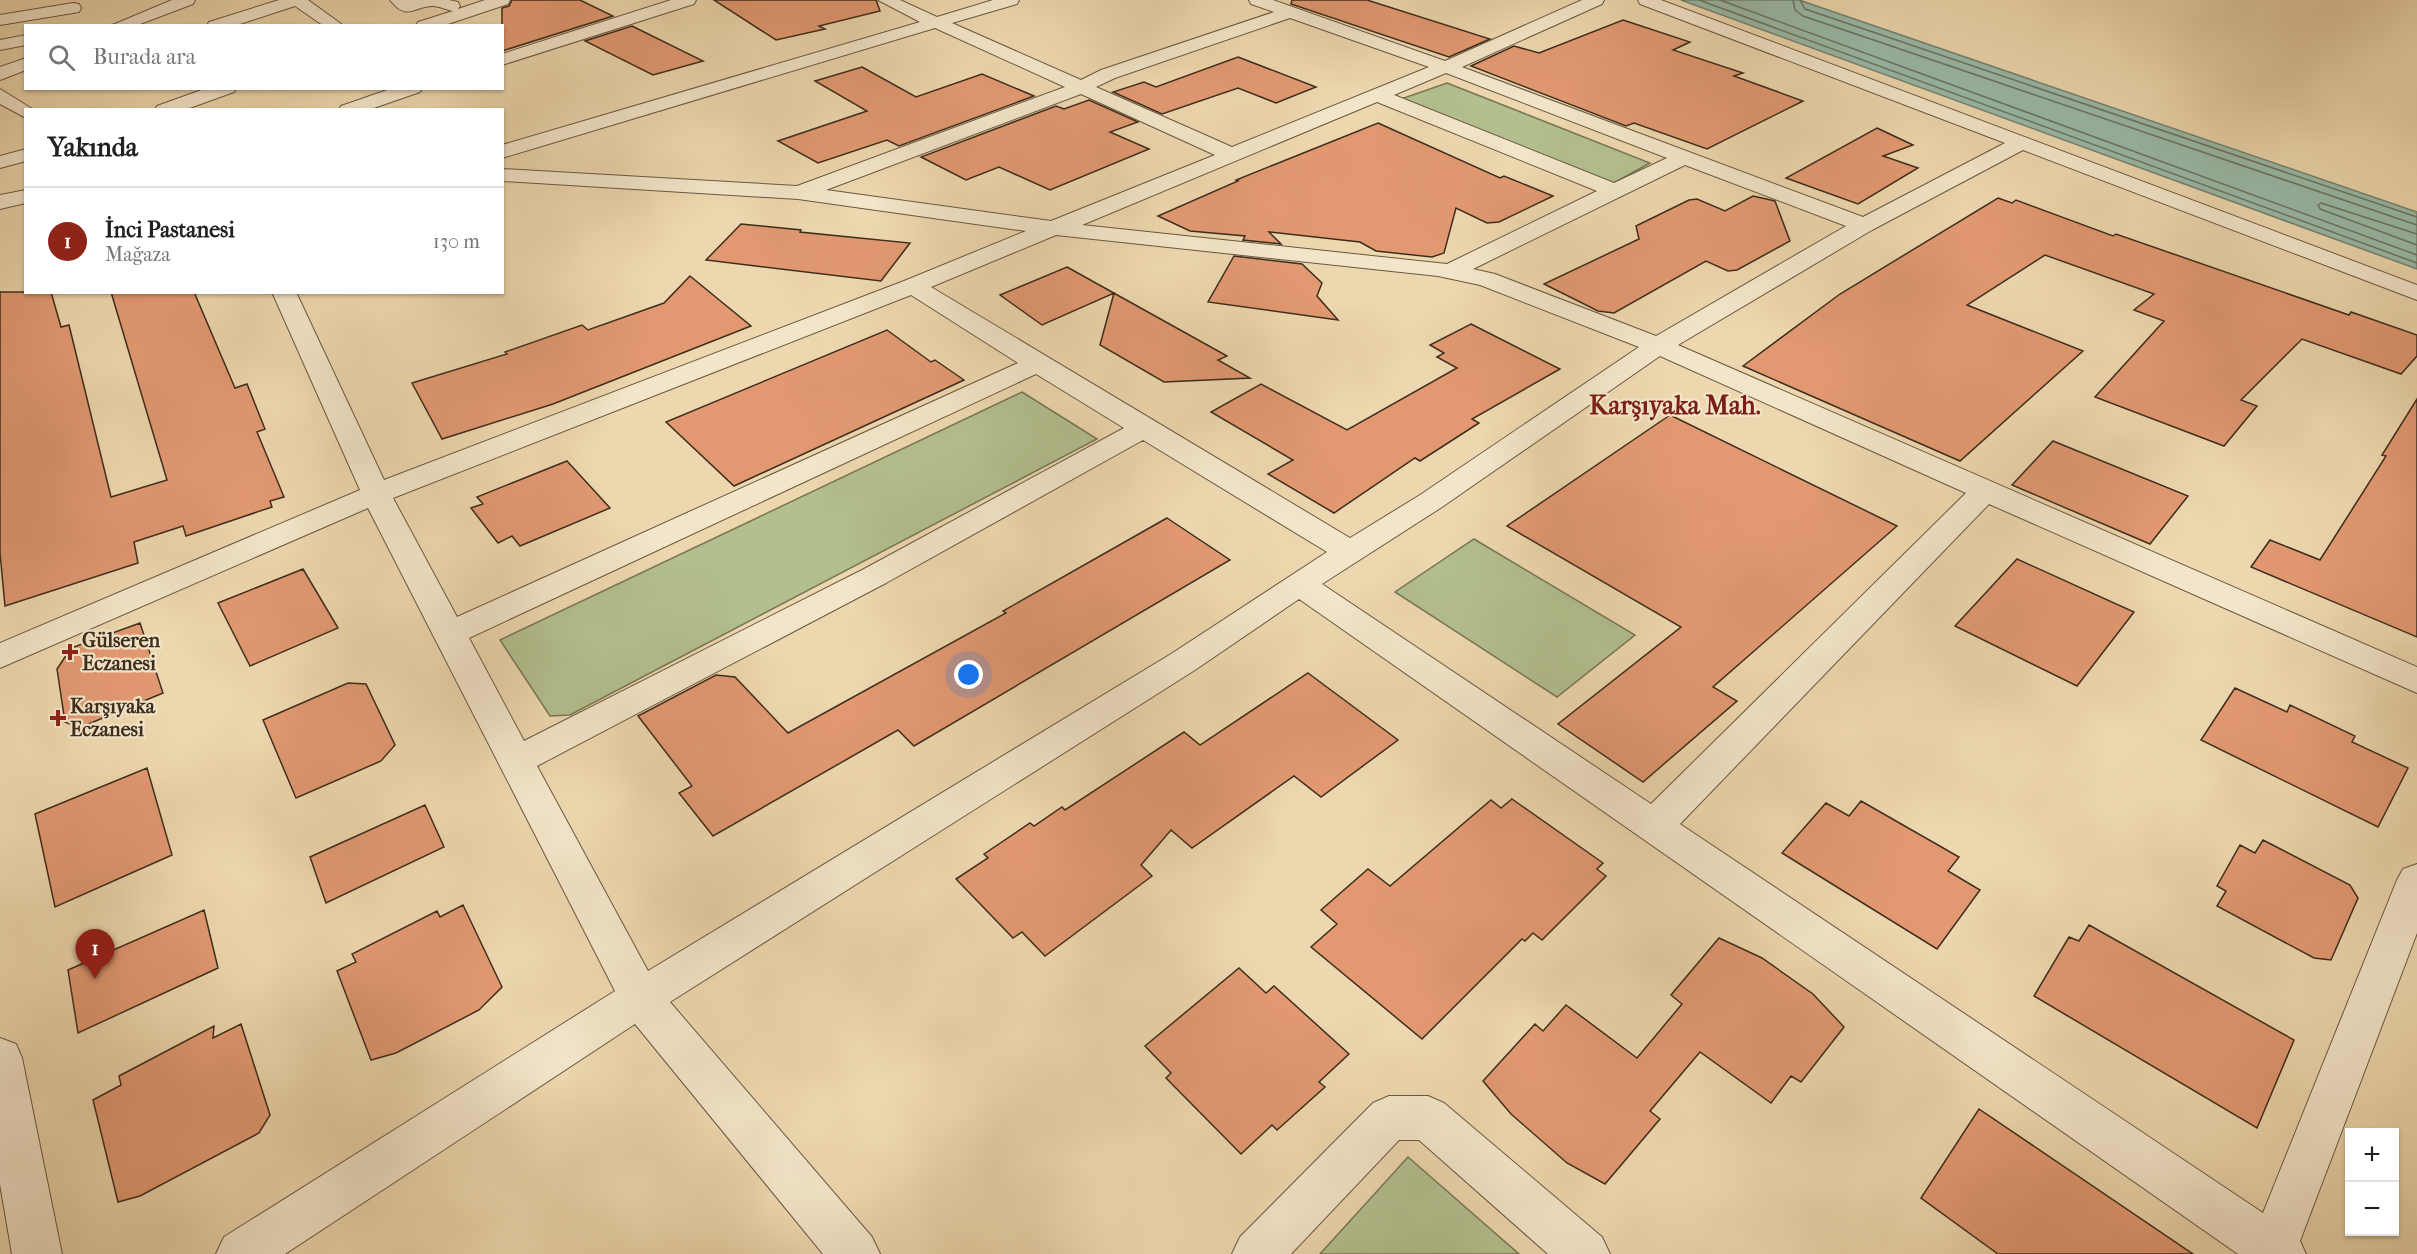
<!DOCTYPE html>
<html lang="tr">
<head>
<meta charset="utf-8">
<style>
  :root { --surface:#fff; --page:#f6f6f6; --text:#202124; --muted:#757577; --line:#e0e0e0; --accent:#8f2418 }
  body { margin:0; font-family:"IM FELL French Canon",serif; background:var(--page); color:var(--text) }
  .controls { position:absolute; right:18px; bottom:18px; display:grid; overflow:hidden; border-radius:0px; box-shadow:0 2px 4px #0004 }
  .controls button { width:54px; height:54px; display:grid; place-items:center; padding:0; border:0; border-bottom:2px solid var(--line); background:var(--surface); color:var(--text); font:30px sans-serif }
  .you { position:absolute; left:969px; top:675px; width:21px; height:21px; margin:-15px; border:4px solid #fff; border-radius:50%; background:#1a73e8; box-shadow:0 0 0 9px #1a73e833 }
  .badge { display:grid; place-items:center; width:39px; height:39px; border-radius:50%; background:var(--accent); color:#fff; font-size:20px; font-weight:700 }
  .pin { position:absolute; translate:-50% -50px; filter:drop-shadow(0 2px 3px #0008) }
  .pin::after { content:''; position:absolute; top:32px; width:21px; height:18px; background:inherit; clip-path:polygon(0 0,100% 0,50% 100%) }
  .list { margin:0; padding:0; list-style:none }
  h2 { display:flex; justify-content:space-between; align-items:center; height:78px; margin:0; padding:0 24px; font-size:26px }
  h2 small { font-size:20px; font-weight:400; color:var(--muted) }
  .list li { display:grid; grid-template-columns:39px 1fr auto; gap:18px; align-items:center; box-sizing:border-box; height:108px; padding:0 24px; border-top:2px solid var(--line) }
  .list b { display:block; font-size:22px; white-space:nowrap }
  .list p { margin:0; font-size:20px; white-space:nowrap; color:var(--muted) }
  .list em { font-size:20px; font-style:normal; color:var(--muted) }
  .icon { flex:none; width:33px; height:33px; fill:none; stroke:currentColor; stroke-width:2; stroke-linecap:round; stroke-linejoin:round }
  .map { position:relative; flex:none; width:2417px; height:1254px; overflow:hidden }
  .search { position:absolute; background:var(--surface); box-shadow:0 2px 4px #0004; left:24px; top:24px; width:480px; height:66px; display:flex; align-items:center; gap:15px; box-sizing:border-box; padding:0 21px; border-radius:0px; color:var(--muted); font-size:22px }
  .panel { position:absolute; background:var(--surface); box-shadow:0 2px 4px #0004; left:24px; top:108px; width:480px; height:186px; border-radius:0px }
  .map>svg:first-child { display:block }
  .green { fill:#b3bf8e; stroke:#787655; stroke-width:1.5 }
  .water { fill:#99baa9; stroke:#748271; stroke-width:1.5 }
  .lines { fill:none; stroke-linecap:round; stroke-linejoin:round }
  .shore { stroke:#6b7462; stroke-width:1.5 }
  .building { fill:#e29972; stroke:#3d2d1c; stroke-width:1.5 }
  .minor-casing { stroke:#695840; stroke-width:2 }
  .minor { fill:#f3e5ca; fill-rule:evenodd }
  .poi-dot { fill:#8f2418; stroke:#f3e5ca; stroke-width:2 }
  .labels { text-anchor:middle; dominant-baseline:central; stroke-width:4.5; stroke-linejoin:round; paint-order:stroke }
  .poi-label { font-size:20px; font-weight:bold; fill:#3d2d1c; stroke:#f3e5ca; text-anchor:start }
  .district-label { font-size:26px; font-weight:bold; fill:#7a1f14; stroke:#f3e5ca }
</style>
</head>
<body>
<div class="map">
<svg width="2417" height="1254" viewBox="0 0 2417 1254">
  <rect width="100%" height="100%" fill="#edd7ae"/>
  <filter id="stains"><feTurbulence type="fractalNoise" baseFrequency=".00333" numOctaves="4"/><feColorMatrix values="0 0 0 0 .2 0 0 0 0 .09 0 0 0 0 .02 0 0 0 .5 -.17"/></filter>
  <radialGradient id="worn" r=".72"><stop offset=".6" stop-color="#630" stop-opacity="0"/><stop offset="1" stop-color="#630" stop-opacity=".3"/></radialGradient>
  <path class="green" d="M1447,83L1650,163L1612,184L1401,99Z
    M1022,392L1097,439L570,715L550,716L500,640Z
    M1474,539L1635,635L1557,697L1395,592Z
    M1408,1157L1519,1254H1320Z"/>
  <path class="water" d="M1681,0H1799L2417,212V269Z"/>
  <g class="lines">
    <path class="shore" d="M1699,0L2417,263
      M1720,0L2417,255
      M1793,0L1795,10L1803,16L2417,225
      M1800,0L1805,9L2417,217
      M2417,234L2321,203L2318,205L2320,209L2417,245"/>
  </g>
  <path class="building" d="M512,0H580L613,16L502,51V8L509,6Z
    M714,0H876L880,11L819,26L825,29L776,40Z
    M1292,0H1367L1490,39L1449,57L1291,4Z
    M1623,20L1690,42L1673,50L1743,73L1734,76L1803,101L1707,149L1634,123L1626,126L1471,66L1514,46L1539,53Z
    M632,26L703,61L653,75L585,41Z
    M1238,57L1316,87L1276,103L1238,88L1162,114L1113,92L1144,82L1156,87Z
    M862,67L916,97L982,74L1034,96L899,146L887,140L818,163L778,141L867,111L815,81Z
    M1089,100L1138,122L1110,132L1149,149L1050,190L999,167L966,180L921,157L1056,106L1064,109Z
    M1378,123L1500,178L1504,176L1553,196L1499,222L1487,223L1456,208L1444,253L1432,257L1376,251L1360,242L1269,232L1281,244L1243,240L1245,236L1190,231L1158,216L1238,181L1236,180Z
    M1877,128L1913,145L1883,156L1918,168L1858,204L1786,178Z
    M1753,196L1775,201L1790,241L1737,270L1728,271L1706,261L1614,313L1598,311L1544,284L1639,239L1636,226L1689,200L1697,199L1725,211Z
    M1998,198L2012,203L2016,200L2113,236L2116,234L2349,315L2351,312L2417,335V356L2401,374L2302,339L2241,400L2257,406L2224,446L2095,397L2164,321L2134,310L2154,294L2045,255L1967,305L2083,351L1960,461L1743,366L1840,294Z
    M741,224L801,230L800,232L910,243L881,281L706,260Z
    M1234,256L1302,264L1322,283L1317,296L1338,320L1208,302Z
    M1067,267L1227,356L1218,360L1250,378L1164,382L1100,345L1114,293L1042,325L1000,295Z
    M690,276L751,326L553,404L442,439L412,383L507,354L505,352L582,325L588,330L664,303Z
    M0,292H51L61,327L69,325L111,497L167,480L111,292H194L235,388L247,384L265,429L257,432L284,497L270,501L272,507L186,536L183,526L134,542L138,563L5,606L0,553Z
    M1471,324L1560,369L1472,419L1479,423L1420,461L1415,458L1334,513L1268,474L1293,460L1211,412L1261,384L1347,430L1457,368L1437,357L1444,353L1430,345Z
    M887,330L931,362L935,360L964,380L734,486L666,422Z
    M2417,399V637L2251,567L2270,540L2320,560L2386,456L2382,455Z
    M1670,415L1897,526L1713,687L1737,701L1643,782L1558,724L1681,627L1507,526Z
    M2053,441L2188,496L2150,544L2012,485Z
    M567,461L610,508L520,546L512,536L498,543L471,508L483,504L477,497Z
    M1167,518L1230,560L914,746L898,730L713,836L679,793L692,786L638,716L716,675L735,677L788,733L1006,613L1003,611Z
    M2017,559L2134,612L2077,686L1955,626Z
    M303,569L338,628L250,666L218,603Z
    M140,623L163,693L79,728L65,722L57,669L71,648Z
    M1308,673L1398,740L1321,797L1294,776L1192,848L1171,830L1141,865L1152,876L1045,956L1022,932L1013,938L956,879L988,858L984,854L1030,823L1034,826L1062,807L1065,810L1184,732L1200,745Z
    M348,683L366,684L395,745L381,761L296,798L263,720Z
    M2235,688L2287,712L2290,705L2355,736L2352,742L2408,768L2378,827L2201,740Z
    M147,768L172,855L55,907L35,814Z
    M1512,799L1603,863L1597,869L1606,876L1542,940L1533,933L1525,941L1522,939L1422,1039L1311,947L1337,924L1321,910L1368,869L1390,886L1491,800L1501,808Z
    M1861,801L1959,857L1948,871L1980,890L1937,949L1782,853L1826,803L1849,816Z
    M425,805L444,847L326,903L310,857Z
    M2263,840L2350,885L2358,898L2331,960L2314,958L2217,906L2226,891L2217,886L2240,845L2255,853Z
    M463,905L502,987L479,1010L396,1053L371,1060L337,971L356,962L352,954L437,911L440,917Z
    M204,910L218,968L78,1033L68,970Z
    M2089,925L2294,1040L2257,1128L2034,996L2069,937L2079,941Z
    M1719,938L1762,958L1813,994L1844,1027L1801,1082L1791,1076L1771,1103L1700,1052L1650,1111L1660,1119L1605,1184L1567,1163L1511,1114L1483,1081L1535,1024L1543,1031L1566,1005L1637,1058L1682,1004L1671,995Z
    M1239,968L1266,993L1274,986L1349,1054L1319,1082L1325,1087L1277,1130L1272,1125L1241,1154L1166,1078L1171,1073L1145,1046Z
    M241,1024L270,1115L259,1133L140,1196L118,1202L93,1100L121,1085L119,1076L214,1026L213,1038Z
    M1979,1109L2193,1254H1998L1921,1198Z"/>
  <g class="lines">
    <defs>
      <path id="minor" d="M172,0H195L193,4L135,26H110Z
        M279,0H308L344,26H324L295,6L234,26H207L209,22Z
        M390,0H449L458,2L460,6L458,9L485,0H510L508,4L442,26H416L418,22L453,11C447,10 439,6 433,6C414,6 407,22 390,0Z
        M671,0H696L694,4L502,65V54Z
        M878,0H900L937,17L993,0H1019L1017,4L952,23L1081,80L1101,70L1274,12L1251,4L1249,0H1273L1445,61L1582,0H1604L1602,4L1462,67L1863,217L2005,143L1640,4L1638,0H1661L2417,285V300L2023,150L1872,230L1678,345L2417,667V693L1989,504L1680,824L2263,1213L2397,880L2403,869L2417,864V933L2300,1241L2306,1254H2238L1299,599L1195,670L670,1002L872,1237L880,1254H823L635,1024L285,1254H216L224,1237L615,991L368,508L0,668V643L360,490L272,292H296L384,480L904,281L1026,231L798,199L502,181V169L797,186L1065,87L935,28L502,158V145L920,22ZM1290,18L1429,67L1232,147L1096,87L1115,78ZM1446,73L1667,158L1614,183L1394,95ZM1081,94L1215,155L1051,221L826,190ZM1377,102L1597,191L1447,264L1082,225ZM1685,165L1846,226L1656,336L1495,274L1473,269ZM1056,235L1438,276L1480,285L1639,347L1420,495L1350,538L931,287ZM911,295L1018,363L457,617L393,498ZM1660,356L1966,493L1651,804L1322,584L1442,507ZM1036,374L1124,428L864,569L524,741L469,638ZM1143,440L1327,552L1171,654L648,971L537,766L886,583Z
        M73,3L79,4L81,8L79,12L0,25V15Z
        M26,35V45L0,50V40Z
        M26,58V70L0,80V67Z
        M207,88H236L234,92L184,110H155L157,106Z
        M393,88H422L420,92L368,110H339L341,106Z
        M0,89L34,110H26V118L0,104Z
        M26,149V161L0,168V156Z
        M26,190V203L0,209V195Z
        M0,1038L16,1044L22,1058L62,1254H12L0,1184Z
        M1389,1096H1428L1444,1103L1602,1237L1610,1254H1548L1419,1140H1399L1291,1254H1232L1240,1237L1373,1103Z"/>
    </defs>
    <use href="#minor" class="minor-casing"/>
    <use href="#minor" class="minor"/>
  </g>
  <g class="poi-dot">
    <path d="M67 643h6v6h6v6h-6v6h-6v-6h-6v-6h6z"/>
    <path d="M55 709h6v6h6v6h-6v6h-6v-6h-6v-6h6z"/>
  </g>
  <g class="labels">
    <g class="poi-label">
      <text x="82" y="640">Gülseren<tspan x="82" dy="23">Eczanesi</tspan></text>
      <text x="70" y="706">Karşıyaka<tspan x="70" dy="23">Eczanesi</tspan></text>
    </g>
    <g class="district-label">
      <text x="1675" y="405">Karşıyaka Mah.</text>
    </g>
  </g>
  <rect width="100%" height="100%" filter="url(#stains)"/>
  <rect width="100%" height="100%" fill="url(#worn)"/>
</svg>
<div class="controls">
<button>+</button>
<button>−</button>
</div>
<div class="you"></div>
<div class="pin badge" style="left:95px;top:979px">1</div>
<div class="search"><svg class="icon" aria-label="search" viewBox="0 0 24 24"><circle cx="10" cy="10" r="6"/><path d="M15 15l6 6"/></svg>Burada ara</div>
<section class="panel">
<h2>Yakında<small></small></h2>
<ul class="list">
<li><span class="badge">1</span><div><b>İnci Pastanesi</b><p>Mağaza</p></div><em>130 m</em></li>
</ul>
</section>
</div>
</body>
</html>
